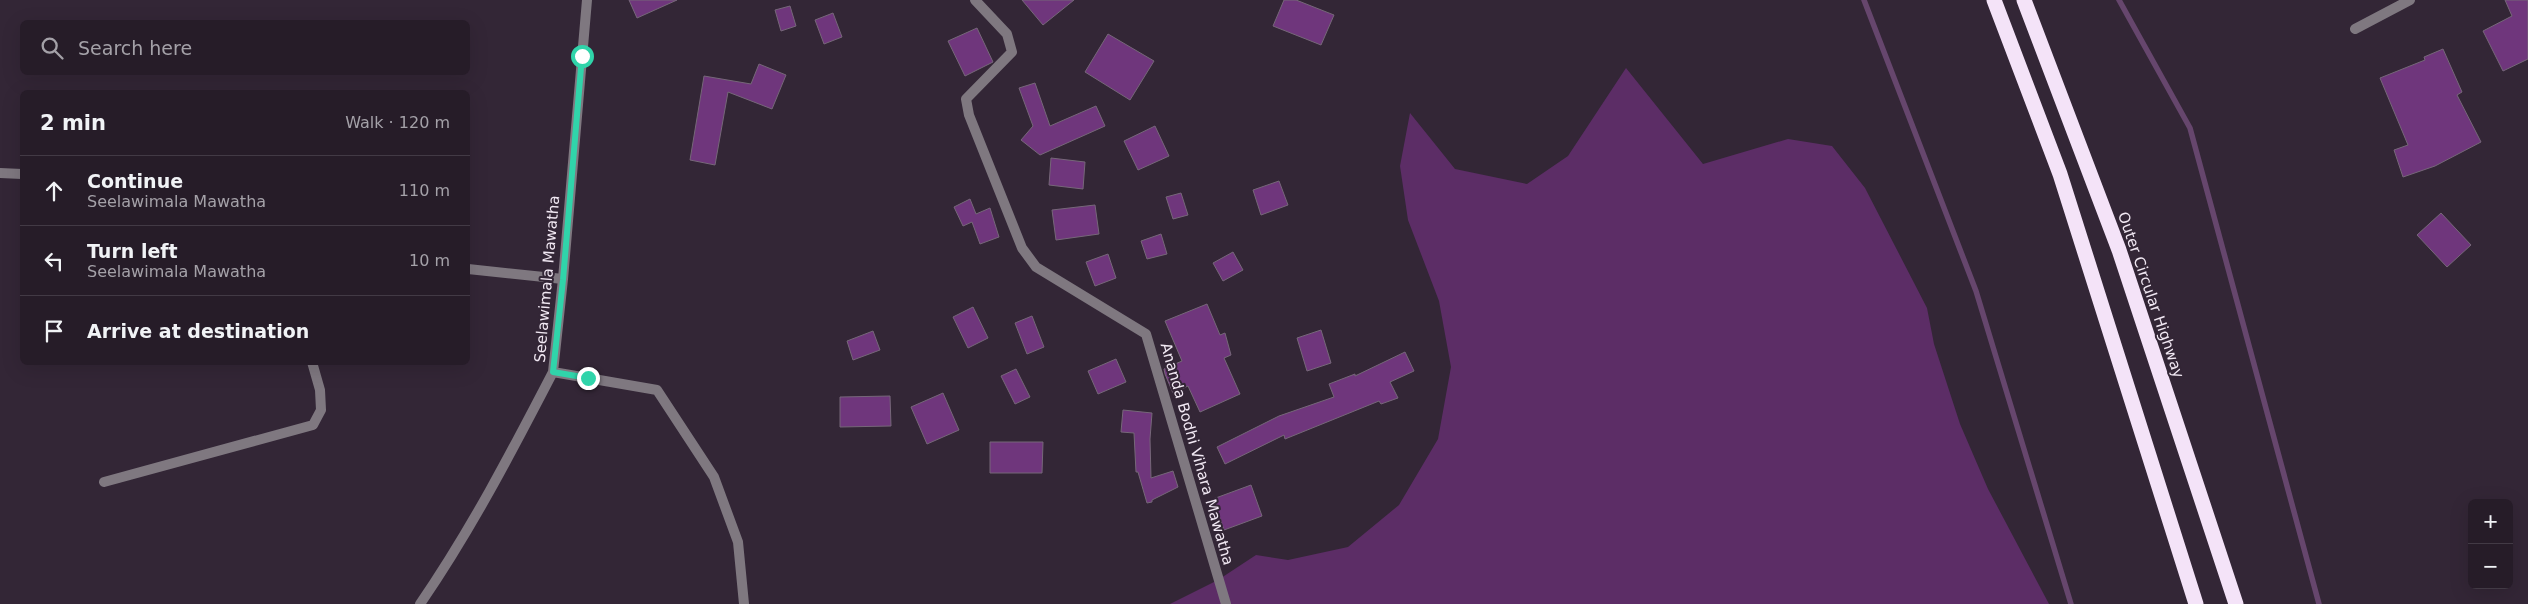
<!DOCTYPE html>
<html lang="en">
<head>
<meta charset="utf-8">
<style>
  :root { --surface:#261c28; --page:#2e2530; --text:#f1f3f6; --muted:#a4a1a8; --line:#423a45 }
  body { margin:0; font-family:"DejaVu Sans",sans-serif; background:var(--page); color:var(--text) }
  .controls { position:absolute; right:15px; bottom:15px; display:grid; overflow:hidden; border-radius:8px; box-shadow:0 5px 20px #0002 }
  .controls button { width:45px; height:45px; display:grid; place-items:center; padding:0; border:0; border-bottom:1px solid var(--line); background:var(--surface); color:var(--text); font:25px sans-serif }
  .stop { position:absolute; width:15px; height:15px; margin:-11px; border:4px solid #30d4aa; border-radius:50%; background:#fff }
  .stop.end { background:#30d4aa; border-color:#fff; box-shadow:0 1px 5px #0008 }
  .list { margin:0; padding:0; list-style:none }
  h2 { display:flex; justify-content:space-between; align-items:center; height:65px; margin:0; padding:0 20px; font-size:21px }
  h2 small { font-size:16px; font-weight:400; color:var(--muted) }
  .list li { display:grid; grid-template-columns:32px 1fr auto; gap:15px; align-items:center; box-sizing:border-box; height:70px; padding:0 20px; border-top:1px solid var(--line) }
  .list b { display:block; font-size:19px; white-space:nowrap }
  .list p { margin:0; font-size:16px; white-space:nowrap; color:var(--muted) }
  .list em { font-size:16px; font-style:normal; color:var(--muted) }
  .icon { flex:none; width:28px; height:28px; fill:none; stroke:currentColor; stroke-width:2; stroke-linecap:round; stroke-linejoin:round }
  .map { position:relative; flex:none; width:2528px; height:604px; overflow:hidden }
  .search { position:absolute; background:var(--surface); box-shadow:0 5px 20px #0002; left:20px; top:20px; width:450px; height:55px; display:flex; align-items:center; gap:12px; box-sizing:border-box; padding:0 18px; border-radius:8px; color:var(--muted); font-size:19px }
  .panel { position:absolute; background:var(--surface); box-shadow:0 5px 20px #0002; left:20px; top:90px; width:450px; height:275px; border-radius:8px }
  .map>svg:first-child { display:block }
  .green { fill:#5c2d66 }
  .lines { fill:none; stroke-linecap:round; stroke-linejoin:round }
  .stream { stroke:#66466d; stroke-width:5.5 }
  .building { fill:#6f367c; stroke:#766779 }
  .minor { stroke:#7f7880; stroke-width:10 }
  .motorway { stroke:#f4e3f8; stroke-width:15 }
  .route { stroke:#30d4aa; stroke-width:6 }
  .labels { text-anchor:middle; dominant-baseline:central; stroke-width:4; stroke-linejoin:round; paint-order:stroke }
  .street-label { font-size:15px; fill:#f1e8f3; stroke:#332636 }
</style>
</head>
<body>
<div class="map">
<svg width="2528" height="604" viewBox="0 0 2528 604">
  <rect width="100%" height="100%" fill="#332636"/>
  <path class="green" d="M1626,68L1703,164L1788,139L1832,146L1865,188L1927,308L1934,344L1960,424L1988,489L2049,604H1170L1218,580L1256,555L1288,560L1348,547L1399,505L1438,439L1451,367L1439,301L1408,220L1400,166L1410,113L1455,169L1527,184L1568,156Z"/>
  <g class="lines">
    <path class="stream" d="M1864,0L1976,291L2071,604
      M2119,0L2190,128L2319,604"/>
  </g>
  <path class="building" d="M629,0H677L637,18Z
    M1022,0H1074L1043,25Z
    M1284,0H1296L1334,15L1321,45L1273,26Z
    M2505,0H2528V59L2503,71L2483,31L2512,16Z
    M790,6L796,26L781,31L775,10Z
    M833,13L842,37L824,44L815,20Z
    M977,28L993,62L965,76L948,41Z
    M1108,34L1154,61L1130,100L1085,72Z
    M2443,49L2462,92L2457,95L2481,142L2435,166L2403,177L2394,150L2408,145L2380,78L2425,60L2424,57Z
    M759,64L786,75L772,109L728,92L715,165L690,160L704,76L751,84Z
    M1035,83L1050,126L1096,106L1105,126L1040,155L1021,140L1033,126L1019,88Z
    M1155,126L1169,156L1138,170L1124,141Z
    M1051,158L1085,162L1083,189L1049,185Z
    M1279,181L1288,205L1261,215L1253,190Z
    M1181,193L1188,215L1173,219L1166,197Z
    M970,199L976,214L990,208L999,237L980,244L972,222L963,226L954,207Z
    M1095,205L1099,234L1056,240L1052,210Z
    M2441,213L2471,245L2447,267L2417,235Z
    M1161,234L1167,254L1147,259L1141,241Z
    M1233,252L1243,270L1223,281L1213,263Z
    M1108,254L1116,278L1095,286L1086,262Z
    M1207,304L1220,335L1225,333L1231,355L1224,358L1240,394L1200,412L1188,386L1173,393L1165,374L1164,369L1182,361L1165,321Z
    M973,307L988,338L968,348L953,317Z
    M1032,316L1044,347L1027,354L1015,323Z
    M1321,330L1331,363L1307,371L1297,338Z
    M873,331L880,350L853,360L847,341Z
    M1405,352L1414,371L1390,382L1398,398L1381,404L1379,401L1285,439L1284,435L1225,464L1217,447L1279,416L1334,397L1329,384L1355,374V376Z
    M1116,359L1126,382L1098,394L1088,371Z
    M1016,369L1030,397L1015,404L1001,376Z
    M943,393L959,430L927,444L911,407Z
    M890,396L891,426L840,427V397Z
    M1123,410L1152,413L1150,439L1151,478L1173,471L1178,487L1152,500V502L1147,503L1138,472H1136L1134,433L1121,432Z
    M990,442H1043L1042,473H990Z
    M1251,485L1262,516L1224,530L1213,499Z"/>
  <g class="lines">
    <path class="minor" d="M587,0L563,279L553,372L657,390L714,477L738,542L744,604
      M975,0L1007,34L1012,52L966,99L969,115L1022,248L1036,267L1146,334L1226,604
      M2355,29L2410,0
      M0,173L22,174
      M468,269L563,279
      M104,482L313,425L321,410L320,390L312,362
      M420,604C471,530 512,451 553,372"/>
    <path class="motorway" d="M1994,0L2060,174L2196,604
      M2024,0L2119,250L2236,604"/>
  </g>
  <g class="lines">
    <path class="route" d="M582,56L563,280L553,372L588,378"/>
  </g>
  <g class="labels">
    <g class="street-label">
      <text transform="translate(547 279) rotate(-85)">Seelawimala Mawatha</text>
      <text transform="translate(2151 295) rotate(71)">Outer Circular Highway</text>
      <text transform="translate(1197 454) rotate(74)">Ananda Bodhi Vihara Mawatha</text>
    </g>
  </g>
</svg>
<div class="controls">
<button>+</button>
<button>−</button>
</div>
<div class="stop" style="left:582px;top:56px"></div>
<div class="stop end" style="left:588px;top:378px"></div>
<div class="search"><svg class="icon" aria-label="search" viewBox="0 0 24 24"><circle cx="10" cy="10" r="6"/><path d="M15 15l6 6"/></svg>Search here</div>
<section class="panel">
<h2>2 min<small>Walk · 120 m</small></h2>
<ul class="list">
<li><svg class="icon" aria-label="ahead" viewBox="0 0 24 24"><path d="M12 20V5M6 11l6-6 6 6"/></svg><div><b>Continue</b><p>Seelawimala Mawatha</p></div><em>110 m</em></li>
<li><svg class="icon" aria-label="left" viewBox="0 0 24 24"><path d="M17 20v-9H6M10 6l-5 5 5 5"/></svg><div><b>Turn left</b><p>Seelawimala Mawatha</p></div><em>10 m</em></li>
<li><svg class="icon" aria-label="arrive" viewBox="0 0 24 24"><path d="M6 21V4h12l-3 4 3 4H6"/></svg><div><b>Arrive at destination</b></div></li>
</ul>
</section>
</div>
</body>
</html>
